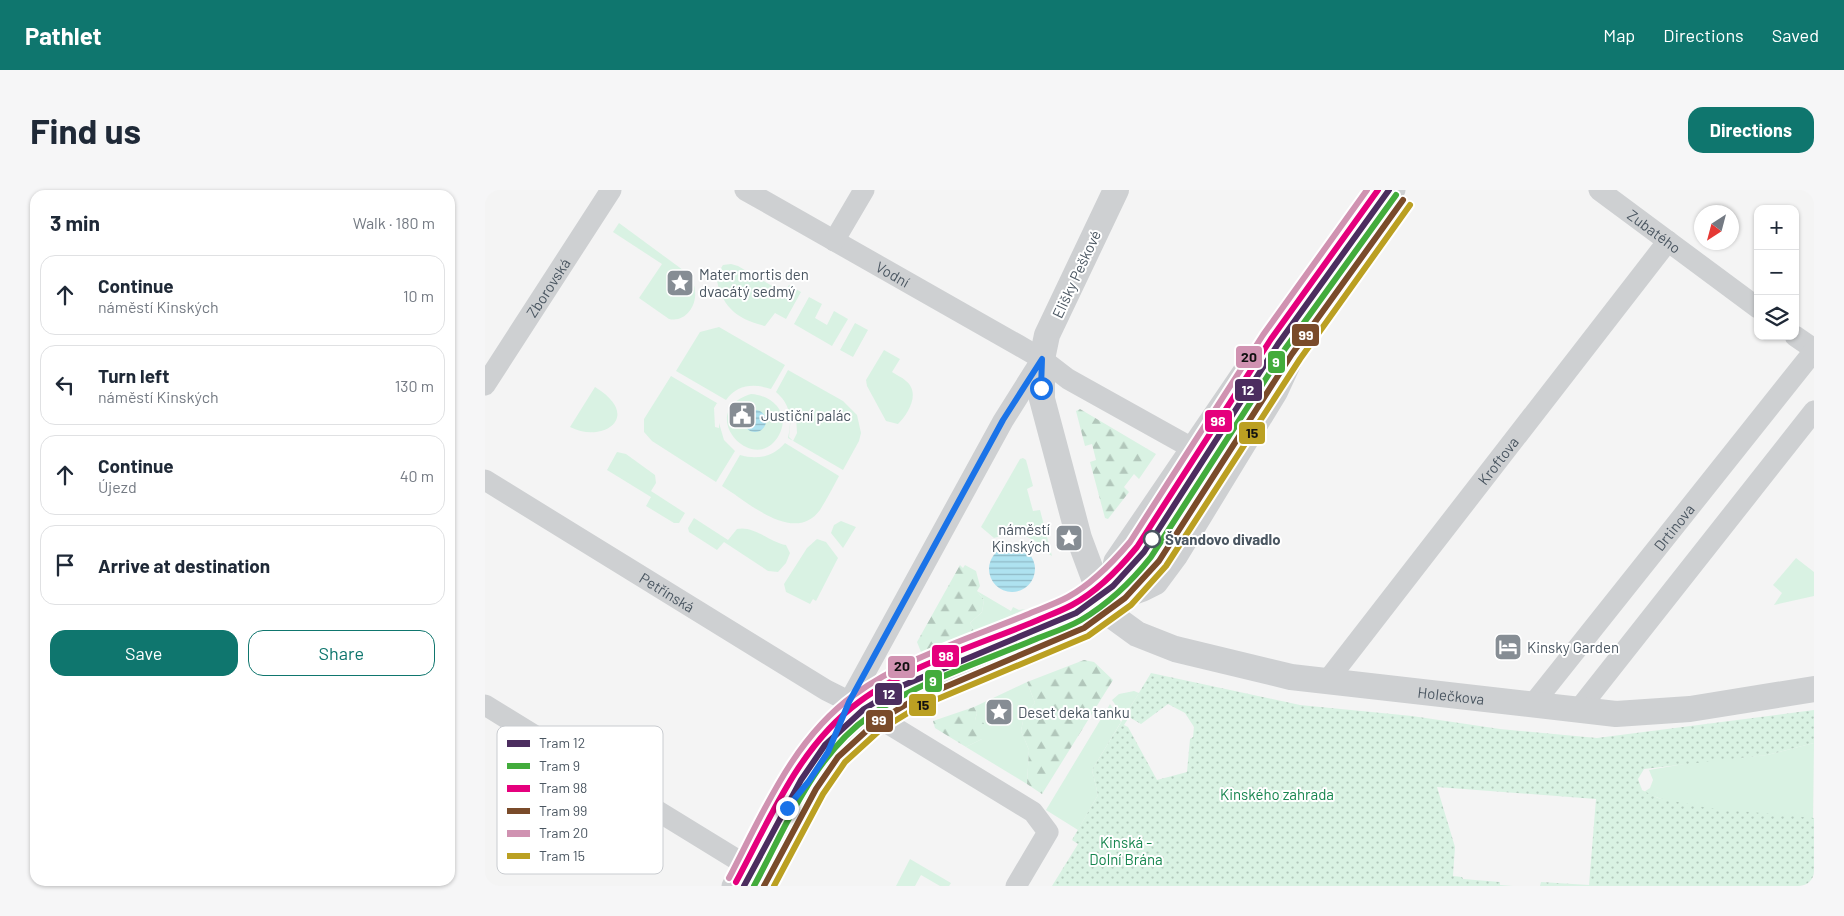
<!DOCTYPE html>
<html lang="en">
<head>
<meta charset="utf-8">
<style>
  :root { --surface:#fff; --page:#f6f6f7; --text:#1f2937; --muted:#747a83; --line:#e0e1e3; --accent:#0f766e }
  body { margin:0; font-family:Barlow,sans-serif; background:var(--page); color:var(--text) }
  .controls { position:absolute; right:15px; top:15px; display:grid; overflow:hidden; border-radius:10px; box-shadow:0 1px 4px #0004 }
  .controls button { width:45px; height:45px; display:grid; place-items:center; padding:0; border:0; border-bottom:1px solid var(--line); background:var(--surface); color:var(--text); font:25px sans-serif }
  .compass { position:absolute; left:1209px; top:15px; width:45px; height:45px; border-radius:50%; background:var(--surface); box-shadow:0 1px 4px #0004; rotate:216deg }
  .stop { position:absolute; width:15px; height:15px; margin:-11px; border:4px solid #1a73e8; border-radius:50%; background:#fff }
  .stop.end { background:#1a73e8; border-color:#fff; box-shadow:0 1px 5px #0008 }
  .list { margin:0; padding:0; list-style:none }
  h2 { display:flex; justify-content:space-between; align-items:center; height:65px; margin:0; padding:0 20px; font-size:21px }
  h2 small { font-size:16px; font-weight:400; color:var(--muted) }
  .list li { display:grid; grid-template-columns:32px 1fr auto; gap:15px; align-items:center; box-sizing:border-box; height:80px; margin:0 10px 10px; padding:0 10px; border:1px solid var(--line); border-radius:15px }
  .list b { display:block; font-size:19px; white-space:nowrap }
  .list p { margin:0; font-size:16px; white-space:nowrap; color:var(--muted) }
  .list em { font-size:16px; font-style:normal; color:var(--muted) }
  .actions { display:flex; gap:10px; padding:15px 20px }
  .actions a { flex:1; padding:11px 0; border:1px solid var(--accent); border-radius:15px; text-align:center; font-size:18px; color:var(--accent) }
  .actions .main { background:var(--accent); color:#fff }
  .icon { flex:none; width:28px; height:28px; fill:none; stroke:currentColor; stroke-width:2; stroke-linecap:round; stroke-linejoin:round }
  .map { position:relative; flex:none; width:1329px; height:696px; overflow:hidden; border-radius:15px }
  header { display:flex; align-items:center; gap:30px; box-sizing:border-box; height:70px; padding:0 25px; background:var(--accent); color:#fff }
  header strong { font-size:24px }
  nav { display:flex; gap:28px; margin-inline-start:auto; font-size:18px }
  .intro { display:flex; align-items:center; justify-content:space-between; box-sizing:border-box; height:120px; padding:0 30px }
  h1 { margin:0; font-size:35px }
  .button { padding:12px 22px; border-radius:15px; background:var(--accent); color:#fff; font-size:18px; font-weight:700 }
  main { display:flex; gap:30px; padding:0 30px }
  aside { flex:1; background:var(--surface); border-radius:15px; box-shadow:0 1px 4px #0004 }
  .map>svg:first-child { display:block }
  .green { fill:#d9f2e3; fill-rule:evenodd }
  .forest { fill:url(#forest-firs) }
  .park { fill:url(#park-dots); fill-rule:evenodd }
  .water { fill:url(#water-rules) }
  .lines { fill:none; stroke-linecap:round; stroke-linejoin:round }
  .minor { stroke:#ced0d2; stroke-width:21 }
  .tertiary { stroke:#ced0d2; stroke-width:26 }
  .tram-1-casing { stroke:#fff; stroke-width:10 }
  .tram-2-casing { stroke:#fff; stroke-width:10 }
  .tram-3-casing { stroke:#fff; stroke-width:10 }
  .tram-4-casing { stroke:#fff; stroke-width:10 }
  .tram-5-casing { stroke:#fff; stroke-width:10 }
  .tram-6-casing { stroke:#fff; stroke-width:10 }
  .tram-1 { stroke:#4c2d5f; stroke-width:6 }
  .tram-2 { stroke:#43ac3c; stroke-width:6 }
  .tram-3 { stroke:#e5007d; stroke-width:6 }
  .tram-4 { stroke:#7a4b2a; stroke-width:6 }
  .tram-5 { stroke:#d092b1; stroke-width:6 }
  .tram-6 { stroke:#bba022; stroke-width:6 }
  .route { stroke:#1a73e8; stroke-width:6 }
  .stop-dot { fill:#fff; stroke:#4a5661; stroke-width:2.5 }
  .labels { text-anchor:middle; dominant-baseline:central; stroke-width:4; stroke-linejoin:round; paint-order:stroke }
  .street-label { font-size:15px; fill:#4a5661; stroke:#fff }
  .poi-label { font-size:15px; fill:#4a5661; stroke:#fff; text-anchor:start }
  .stop-label { font-size:15px; font-weight:bold; fill:#4a5661; stroke:#fff; text-anchor:start }
  .park-label { font-size:15px; fill:#17864f; stroke:#fff }
  .key { fill:#fff; stroke:#c9ccd0; stroke-width:1 }
  .key-label { font-size:14px; fill:#4a5661 }
  .line-badge { stroke:#fff; stroke-width:2 }
  .badge-label { font-size:14px; text-anchor:middle; font-weight:bold; fill:#fff }
  .pale-badge-label { font-size:14px; text-anchor:middle; font-weight:bold; fill:#111 }
</style>
</head>
<body>
<header>
<strong>Pathlet</strong>
<nav><a>Map</a><a>Directions</a><a>Saved</a></nav>
</header>
<div class="intro"><h1>Find us</h1><a class="button">Directions</a></div>
<main>
<aside>
<h2>3 min<small>Walk · 180 m</small></h2>
<ul class="list">
<li><svg class="icon" aria-label="ahead" viewBox="0 0 24 24"><path d="M12 20V5M6 11l6-6 6 6"/></svg><div><b>Continue</b><p>náměstí Kinských</p></div><em>10 m</em></li>
<li><svg class="icon" aria-label="left" viewBox="0 0 24 24"><path d="M17 20v-9H6M10 6l-5 5 5 5"/></svg><div><b>Turn left</b><p>náměstí Kinských</p></div><em>130 m</em></li>
<li><svg class="icon" aria-label="ahead" viewBox="0 0 24 24"><path d="M12 20V5M6 11l6-6 6 6"/></svg><div><b>Continue</b><p>Újezd</p></div><em>40 m</em></li>
<li><svg class="icon" aria-label="arrive" viewBox="0 0 24 24"><path d="M6 21V4h12l-3 4 3 4H6"/></svg><div><b>Arrive at destination</b></div></li>
</ul>
<div class="actions"><a class="main">Save</a><a>Share</a></div>
</aside>
<div class="map">
<svg width="1329" height="696" viewBox="0 0 1329 696">
  <defs>
    <pattern id="forest-firs" width="22" height="20" patternUnits="userSpaceOnUse" patternTransform="scale(1.25)"><rect width="22" height="20" fill="#d9f2e3"/><path d="M5 1l3.5 6h-7zM16 11l3.5 6h-7z" fill="#b2c7bb"/></pattern>
    <pattern id="park-dots" width="8" height="8" patternUnits="userSpaceOnUse" patternTransform="scale(1.25)"><rect width="8" height="8" fill="#d9f2e3"/><path d="M2 2h.1M6 6h.1" fill="none" stroke="#b2c7bb" stroke-width="1.8" stroke-linecap="round"/></pattern>
    <pattern id="water-rules" width="6" height="5" patternUnits="userSpaceOnUse" patternTransform="scale(1.25)"><rect width="6" height="5" fill="#aee2f0"/><path d="M0 2.5h6" fill="none" stroke="#90bac6"/></pattern>
  </defs>
  <rect width="100%" height="100%" fill="#f4f4f4"/>
  <path class="green" d="M134,33L202,83C206,89 210,95 210,101C212,116 200,133 184,129L154,108L177,74L128,42Z
    M246,74L253,76L299,103L304,95L316,102L301,129L290,123L280,136C251,129 236,116 231,86L238,75Z
    M324,107L337,114L330,128L342,135L349,121L363,129L347,156L309,134Z
    M370,133L383,140L368,167L355,160Z
    M234,137L300,175L286,199C268,193 252,195 241,210L191,181L215,142Z
    M399,160L415,169L407,182C411,185 417,187 421,191C436,203 423,224 413,234L401,231L382,196L381,190Z
    M303,180L358,211L372,225L376,243L374,251L358,280L303,248C307,229 306,215 291,202ZM309,224L311,226L312,243L308,251L304,247L306,226Z
    M186,186L237,216L234,227L237,216L232,213L229,218L230,237L234,238V233L239,250L250,261L231,292L167,251L159,242V229Z
    M110,197C159,227 117,254 85,237Z
    M266,204C287,205 306,223 294,245C270,289 208,222 266,204Z
    M300,253L354,286C348,297 342,309 335,320C309,355 263,312 237,296L255,265C272,270 288,267 300,253Z
    M132,262L141,264L170,285L171,293L166,301L200,323L194,333H189L161,316L166,307L122,280Z
    M538,268L541,270L548,296L542,299L548,321L555,320L567,366L559,361L561,357L528,339L525,343L509,348L496,337L535,269Z
    M209,328L243,350L252,339C268,335 285,352 301,355L305,363L301,373L293,382L283,381L239,352L232,360L204,342L203,338Z
    M356,331L371,337L358,358L346,343L349,335Z
    M332,349L341,352L353,368L331,411L328,409L325,414L301,402L299,394L322,358Z
    M1311,368L1329,382V406L1289,415L1297,403L1288,395Z
    M492,401L526,421L528,417L534,420L540,419L491,442L485,433L497,422L499,410Z
    M542,492L550,513L539,526L536,541L544,560L542,594L481,557L497,549L490,530L492,523L489,517Z
    M649,501L654,503L639,527L627,510L634,504Z
    M625,514L636,532L607,580L613,605L593,640L561,620Z
    M1329,553L1328,629C1278,624 1203,623 1159,602L1165,598L1168,590L1164,580L1211,572L1282,565Z
    M425,669L466,693L464,696H455L436,685L430,696H411Z"/>
  <path class="forest" d="M595,219L671,264L654,289L649,284L639,297L644,302L623,329L620,328L605,272L611,270L607,254L600,256L591,221Z
    M475,375L478,378L480,375L491,381L495,396L492,401L499,410L497,422L485,433L491,442L440,464L436,462L432,452Z
    M599,470L609,472L628,490L557,604L542,594L544,560L536,541L539,526L550,513L542,492Z
    M489,517L492,523L490,530L499,533L497,549L481,557L450,538L448,531Z"/>
  <path class="park" d="M666,483L815,515L927,526L1015,539L1112,548L1329,520V553L1282,565L1159,579L1153,589L1157,600L1173,608L1224,618L1329,628V696H1055L1056,692L1104,695L1111,609L952,597L970,657L968,686L977,687L978,689L1015,692V695L1028,696H567L593,654L587,650L613,605L607,580ZM683,514L700,523L709,537L708,547L705,549L702,582L672,590L643,537L639,535L644,527L656,534Z"/>
  <path class="water" d="M259 231a11 11 0 1 1 22 0a11 11 0 1 1-22 0Z
    M504 379a23 23 0 1 1 46 0a23 23 0 1 1-46 0Z"/>
  <g class="lines">
    <g class="minor">
      <path id="s1" d="M260,0L533,155L557,169L583,189L705,257"/>
      <path id="s2" d="M1114,0L1273,118"/>
      <path d="M349,51L379,0"/>
      <path d="M1310,146L1329,159"/>
      <path id="s3" d="M0,195L126,0"/>
      <path id="s4" d="M0,290L341,500L379,519L548,622L563,642L531,696"/>
      <path d="M619,415L629,371L759,180L847,84L910,0"/>
      <path id="s5" d="M842,491L1183,51"/>
      <path id="s6" d="M1048,514L1329,161"/>
      <path d="M0,515L259,674"/>
      <path d="M1094,519L1329,221"/>
      <path d="M343,562L385,523L418,504L578,436L619,415L658,401L672,394L692,367L792,203L847,84"/>
      <path d="M247,696L267,664"/>
      <path d="M266,696L343,562L364,512L518,231L557,169"/>
    </g>
    <path class="tertiary" id="s7" d="M631,0L562,145L557,169V209L594,348L619,415L630,428L652,444L690,459L806,487L1131,524L1205,519L1329,499"/>
    <defs>
      <path id="tram-1" d="M259,696L316,590L340,555L379,519L419,495L591,423L628,396L659,362L793,154L904,0"/>
      <path id="tram-2" d="M269,696C301,637 328,565 386,525C435,491 496,472 551,449C566,443 582,438 596,430C623,414 647,391 666,367L800,159L911,5"/>
      <path id="tram-3" d="M251,692C285,629 314,556 374,512C419,478 492,455 546,433C559,427 574,422 587,415C613,401 634,379 652,357L786,149L893,0"/>
      <path id="tram-4" d="M279,696L331,599L353,567L390,533L427,511L599,438L640,408L674,371L807,164L918,10"/>
      <path id="tram-5" d="M244,688C278,623 308,549 369,505C418,469 485,448 541,425C555,419 570,414 583,407C607,394 628,372 645,352L778,145L882,0"/>
      <path id="tram-6" d="M289,696L338,604L360,572L395,540L431,518L603,446L646,415L681,376L815,169L925,15"/>
    </defs>
    <use href="#tram-1" class="tram-1-casing"/>
    <use href="#tram-2" class="tram-2-casing"/>
    <use href="#tram-3" class="tram-3-casing"/>
    <use href="#tram-4" class="tram-4-casing"/>
    <use href="#tram-5" class="tram-5-casing"/>
    <use href="#tram-6" class="tram-6-casing"/>
    <use href="#tram-1" class="tram-1"/>
    <use href="#tram-2" class="tram-2"/>
    <use href="#tram-3" class="tram-3"/>
    <use href="#tram-4" class="tram-4"/>
    <use href="#tram-5" class="tram-5"/>
    <use href="#tram-6" class="tram-6"/>
  </g>
  <g class="lines">
    <path class="route" d="M302,618L324,591L343,562L364,512L518,230L557,169L556,198"/>
  </g>
  <defs>
    <symbol id="sight-square" viewBox="-11 -11 22 22"><rect x="-9" y="-9" width="18" height="18" rx="4" fill="#868d94" stroke="#fff"/><path d="M0-6L1.8-2.2L6-1.7L2.9 1.2L3.7 5.4L0 3.3L-3.7 5.4L-2.9 1.2L-6-1.7L-1.8-2.2Z" fill="#fff"/></symbol>
    <symbol id="civic-square" viewBox="-11 -11 22 22"><rect x="-9" y="-9" width="18" height="18" rx="4" fill="#868d94" stroke="#fff"/><path d="M-.6-6.5H3V-4.5H.6V-3L4-1V1h2V6H-6V1h2V-1L-.6-3ZM-1.2 2.5V6h2.4V2.5Z" fill="#fff"/></symbol>
    <symbol id="hotel-square" viewBox="-11 -11 22 22"><rect x="-9" y="-9" width="18" height="18" rx="4" fill="#868d94" stroke="#fff"/><path d="M-6-4.5h1.5V1H6V5H4.5V3h-9V5H-6ZM-4 0a1.8 1.8 0 1 1 3.6 0ZM.5 0V-2.5h3Q6-2.5 6 0Z" fill="#fff"/></symbol>
  </defs>
  <g fill-rule="evenodd">
    <use href="#sight-square" x="179" y="77" width="32" height="32"/>
    <use href="#civic-square" x="241" y="209" width="32" height="32"/>
    <use href="#sight-square" x="568" y="332" width="32" height="32"/>
    <use href="#hotel-square" x="1007" y="441" width="32" height="32"/>
    <use href="#sight-square" x="498" y="506" width="32" height="32"/>
  </g>
  <circle class="stop-dot" cx="667" cy="349" r="8"/>
  <g class="labels">
    <g class="street-label">
      <text stroke="none"><textPath href="#s2" startOffset="69">Zubatého</textPath></text>
      <text transform="translate(591 84) rotate(-65)">Elišky Peškové</text>
      <text stroke="none"><textPath href="#s1" startOffset="170">Vodní</textPath></text>
      <text stroke="none"><textPath href="#s3" startOffset="116">Zborovská</textPath></text>
      <text stroke="none"><textPath href="#s5" startOffset="279">Kroftova</textPath></text>
      <text stroke="none"><textPath href="#s6" startOffset="226">Drtinova</textPath></text>
      <text stroke="none"><textPath href="#s4" startOffset="214">Petřínská</textPath></text>
      <text stroke="none"><textPath href="#s7" startOffset="806">Holečkova</textPath></text>
    </g>
    <g class="poi-label">
      <text x="214" y="84">Mater mortis den<tspan x="214" dy="17">dvacátý sedmý</tspan></text>
      <text x="276" y="225">Justiční palác</text>
      <text x="565" y="339" text-anchor="end">náměstí<tspan x="565" dy="17">Kinských</tspan></text>
      <text x="1042" y="457">Kinsky Garden</text>
      <text x="533" y="522">Deset deka tanku</text>
    </g>
    <g class="stop-label">
      <text x="680" y="349">Švandovo divadlo</text>
    </g>
    <g class="park-label">
      <text x="792" y="604">Kinského zahrada</text>
      <text x="641" y="652">Kinská -<tspan x="641" dy="17">Dolní Brána</tspan></text>
    </g>
  </g>
  <rect x="12" y="536" width="166" height="148" rx="8" class="key"/>
  <rect x="22" y="550" width="23" height="7" fill="#4c2d5f"/>
  <rect x="22" y="573" width="23" height="6" fill="#43ac3c"/>
  <rect x="22" y="595" width="23" height="7" fill="#e5007d"/>
  <rect x="22" y="618" width="23" height="6" fill="#7a4b2a"/>
  <rect x="22" y="640" width="23" height="7" fill="#d092b1"/>
  <rect x="22" y="663" width="23" height="6" fill="#bba022"/>
  <g class="key-label">
    <text x="54" y="558">Tram 12</text>
    <text x="54" y="581">Tram 9</text>
    <text x="54" y="603">Tram 98</text>
    <text x="54" y="626">Tram 99</text>
    <text x="54" y="648">Tram 20</text>
    <text x="54" y="671">Tram 15</text>
  </g>
  <g class="line-badge">
    <rect x="806" y="133" width="29" height="24" rx="5" fill="#7a4b2a"/>
    <rect x="750" y="155" width="28" height="24" rx="5" fill="#d092b1"/>
    <rect x="782" y="160" width="19" height="24" rx="5" fill="#43ac3c"/>
    <rect x="749" y="188" width="29" height="24" rx="5" fill="#4c2d5f"/>
    <rect x="719" y="219" width="29" height="24" rx="5" fill="#e5007d"/>
    <rect x="753" y="231" width="28" height="24" rx="5" fill="#bba022"/>
    <rect x="446" y="454" width="29" height="24" rx="5" fill="#e5007d"/>
    <rect x="402" y="465" width="29" height="24" rx="5" fill="#d092b1"/>
    <rect x="439" y="479" width="19" height="24" rx="5" fill="#43ac3c"/>
    <rect x="389" y="492" width="29" height="24" rx="5" fill="#4c2d5f"/>
    <rect x="423" y="503" width="29" height="24" rx="5" fill="#bba022"/>
    <rect x="380" y="519" width="29" height="24" rx="5" fill="#7a4b2a"/>
  </g>
  <g class="badge-label">
    <text x="821" y="150">99</text>
    <text x="791" y="177">9</text>
    <text x="763" y="205">12</text>
    <text x="733" y="236">98</text>
    <text x="461" y="471">98</text>
    <text x="448" y="496">9</text>
    <text x="404" y="509">12</text>
    <text x="394" y="535">99</text>
  </g>
  <g class="pale-badge-label">
    <text x="764" y="172">20</text>
    <text x="767" y="248">15</text>
    <text x="417" y="481">20</text>
    <text x="438" y="520">15</text>
  </g>
</svg>
<div class="controls">
<button>+</button>
<button>−</button>
<button><svg class="icon" aria-label="layers" viewBox="0 0 24 24"><path d="M12 4l9 5-9 5-9-5zM3 14l9 5 9-5"/></svg></button>
</div>
<svg class="compass" viewBox="-18 -18 36 36"><path d="M0-13l5 13h-10z" fill="#e53935"/><path d="M0 13l5-13h-10z" fill="#747a83"/></svg>
<div class="stop" style="left:556px;top:198px"></div>
<div class="stop end" style="left:302px;top:618px"></div>
</div>
</main>
</body>
</html>
